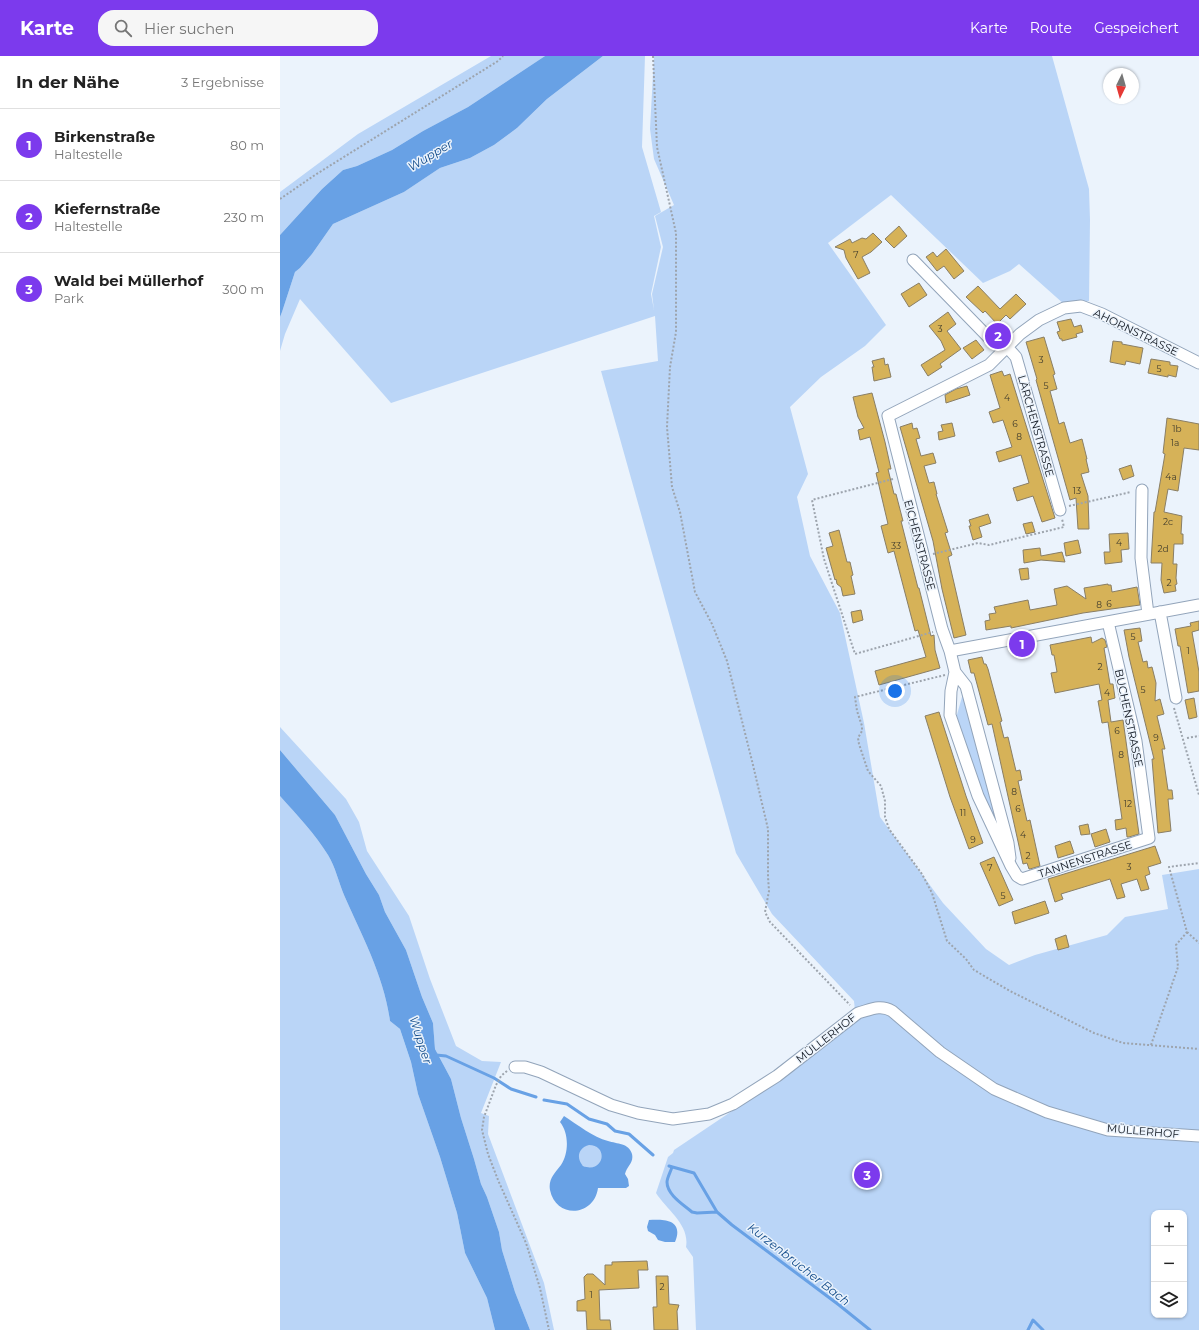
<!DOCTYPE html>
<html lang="de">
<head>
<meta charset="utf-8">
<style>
  :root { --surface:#fff; --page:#f6f6f6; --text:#222; --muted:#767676; --line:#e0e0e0; --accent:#7c3aed }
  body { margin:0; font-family:Montserrat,sans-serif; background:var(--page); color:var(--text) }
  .controls { position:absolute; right:12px; bottom:12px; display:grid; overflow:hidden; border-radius:8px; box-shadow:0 1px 3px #0004 }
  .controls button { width:36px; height:36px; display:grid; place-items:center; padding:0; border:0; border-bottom:1px solid var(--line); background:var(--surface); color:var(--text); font:20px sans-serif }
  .compass { position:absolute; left:823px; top:12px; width:36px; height:36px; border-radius:50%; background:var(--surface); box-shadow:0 1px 3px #0004; rotate:185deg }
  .you { position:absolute; left:615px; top:635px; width:14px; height:14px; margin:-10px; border:3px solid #fff; border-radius:50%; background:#1a73e8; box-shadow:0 0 0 6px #1a73e833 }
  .badge { display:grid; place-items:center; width:26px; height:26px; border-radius:50%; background:var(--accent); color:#fff; font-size:13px; font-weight:700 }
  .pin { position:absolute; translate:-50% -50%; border:2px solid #fff; box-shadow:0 1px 4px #0006 }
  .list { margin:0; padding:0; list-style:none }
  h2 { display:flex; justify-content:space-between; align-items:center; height:52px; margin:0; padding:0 16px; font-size:17px }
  h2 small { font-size:13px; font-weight:400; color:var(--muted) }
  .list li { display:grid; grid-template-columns:26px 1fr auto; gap:12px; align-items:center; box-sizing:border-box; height:72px; padding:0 16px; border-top:1px solid var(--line) }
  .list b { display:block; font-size:15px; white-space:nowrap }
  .list p { margin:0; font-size:13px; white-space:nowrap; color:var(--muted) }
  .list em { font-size:13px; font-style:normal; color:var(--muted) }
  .icon { flex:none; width:22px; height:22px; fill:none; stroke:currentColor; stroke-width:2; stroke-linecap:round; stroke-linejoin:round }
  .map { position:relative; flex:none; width:919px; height:1274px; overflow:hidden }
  header { display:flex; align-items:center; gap:24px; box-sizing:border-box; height:56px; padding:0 20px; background:var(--accent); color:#fff }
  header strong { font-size:19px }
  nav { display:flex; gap:22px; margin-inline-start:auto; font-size:14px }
  .search { width:280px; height:36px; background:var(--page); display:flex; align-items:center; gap:10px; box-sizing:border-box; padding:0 14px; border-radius:16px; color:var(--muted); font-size:15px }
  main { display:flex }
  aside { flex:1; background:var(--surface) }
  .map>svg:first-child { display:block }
  .green { fill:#bad5f7; fill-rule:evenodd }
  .water { fill:#68a1e5; fill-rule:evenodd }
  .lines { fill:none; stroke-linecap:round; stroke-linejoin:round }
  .stream { stroke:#68a1e5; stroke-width:3 }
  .building { fill:#d6b258; stroke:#897e65 }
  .minor-casing { stroke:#92a4ba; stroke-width:13 }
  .path { stroke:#9da4ad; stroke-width:2; stroke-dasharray:2 2; stroke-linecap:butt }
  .minor { stroke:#fff; stroke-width:11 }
  .labels { text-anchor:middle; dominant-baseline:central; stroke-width:3; stroke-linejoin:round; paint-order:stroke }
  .number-label { font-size:9px; fill:#423d2d }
  .street-label { font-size:11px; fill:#10161f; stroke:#ebf3fc }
  .water-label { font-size:12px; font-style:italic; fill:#154e8c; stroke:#ebf3fc }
</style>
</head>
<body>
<header>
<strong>Karte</strong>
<div class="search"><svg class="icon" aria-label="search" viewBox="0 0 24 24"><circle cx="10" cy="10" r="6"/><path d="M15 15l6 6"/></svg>Hier suchen</div>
<nav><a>Karte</a><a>Route</a><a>Gespeichert</a></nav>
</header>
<main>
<aside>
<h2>In der Nähe<small>3 Ergebnisse</small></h2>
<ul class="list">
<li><span class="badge">1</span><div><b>Birkenstraße</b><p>Haltestelle</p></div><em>80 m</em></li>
<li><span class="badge">2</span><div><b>Kiefernstraße</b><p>Haltestelle</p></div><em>230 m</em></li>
<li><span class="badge">3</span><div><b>Wald bei Müllerhof</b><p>Park</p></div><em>300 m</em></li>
</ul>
</aside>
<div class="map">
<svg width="919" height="1274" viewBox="0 0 919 1274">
  <rect width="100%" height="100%" fill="#ebf3fc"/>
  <path class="green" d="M211,0H265L188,51L143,75L112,94L77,110L63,114L42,133L0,179V136L78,78Z
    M323,0H365L362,91L381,156L374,160L381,191L371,238L374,254L372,238L383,191L375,160L394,149L374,103L370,73L374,0H772L809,133L810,164L809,245L785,249L739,208L730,215L703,227L611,139L548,187L606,269L585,290L541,321L510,351L528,418L517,441L530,500L560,557L584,667L600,761L663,847L706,893L729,909L755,899L827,879L845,861L888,853L882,819L919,813V1274H416L413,1201L406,1191C410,1169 387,1154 376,1137L388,1101L393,1097L394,1094L464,1047L576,964L574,945L492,858L456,797L321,315L378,305L375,260L111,347L20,243L5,278L0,295V261L2,256L15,216L20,212L32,198L53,168L124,136L160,112L190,102L214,89L237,72L267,43ZM874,1157H904V1259H874Z
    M684,634L720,765L714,767L694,719L676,662Z
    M0,671L66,743L79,766L87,795L129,860L150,923L176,990L202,1005L221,1006L201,1057L209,1060L208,1078L264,1227L274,1274H250L235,1236L222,1194L219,1176L207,1141L201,1128L194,1103L181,1062L171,1023L155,993L153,967L142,941L126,894L105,856L99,839L86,818L55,759L0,694Z
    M0,740C17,759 35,778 48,799C55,810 59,827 64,839C82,880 104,920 110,965L120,973L131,1006L138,1038L160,1101L177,1157L185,1197L207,1242L215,1274H0Z
    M298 1100a12 12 0 1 1 24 0a12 12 0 1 1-24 0Z"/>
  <path class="water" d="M265,0H323L267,43L237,72L214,89L190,102L160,112L124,136L53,168L32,198L20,212L15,216L2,256L0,261V179L42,133L63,114L77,110L112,94L143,75L188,51Z
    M0,694L55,759L86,818L99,839L105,856L126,894L142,941L153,967L155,993L171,1023L181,1062L194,1103L201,1128L207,1141L219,1176L222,1194L235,1236L250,1274H215L207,1242L185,1197L177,1157L160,1101L138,1038L131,1006L120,973L110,965C104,920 82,880 64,839C59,827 55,810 48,799C35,778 17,759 0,740Z
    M284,1060C298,1069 313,1081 328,1085C337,1088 349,1087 352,1098C354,1107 347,1110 345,1118L348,1123L349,1130L346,1132H318C314,1161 276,1163 270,1134C268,1123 275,1117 281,1109C289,1097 289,1077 280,1066ZM309,1089C329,1089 324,1118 303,1110C296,1102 298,1092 309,1089Z
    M369,1164C385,1163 404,1164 395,1186H385L378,1184L375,1179L368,1175L367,1171Z"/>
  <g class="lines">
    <path class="stream" d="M156,999L166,1000L214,1022L231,1033L256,1041
      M264,1044L287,1048L309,1063L327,1068L335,1075L349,1078L373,1099
      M389,1110L414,1117L437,1156
      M392,1111C391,1115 387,1122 387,1126C387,1139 404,1149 412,1156L417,1157L437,1156L452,1169L559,1249L590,1274
      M748,1274L753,1264L763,1274"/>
  </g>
  <path class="building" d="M619,170L627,180L614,192L605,183Z
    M593,177L602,186L591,196L582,201L590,217L578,223L566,202L564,194L555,191L570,183L572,187L582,182L586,183Z
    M666,193L684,215L674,223L664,210L657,215L646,201L653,196L657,201Z
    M639,227L647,239L629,251L621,238Z
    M698,230L720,253L736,238L746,248L730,263L726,259L717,268L705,255L703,257L686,241Z
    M668,256L676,268L667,275L681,293L660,308L662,311L648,320L641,309L665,294L661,285L649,270Z
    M791,263L794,271L801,269L803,276L796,278L797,281L782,285V283H780L777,276L780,275L777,266Z
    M764,281L775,318L773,319L777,333L770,335L779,368L784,366L790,387L802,383L807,403H806L809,416L801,418L808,440L809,473H798L796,442L790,444L756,324L757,323L746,286Z
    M696,284L704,294L692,303L683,292Z
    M833,285L842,286V288L863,292L860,308L846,305L845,309L830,306Z
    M604,302L605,309L608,308L611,321L594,325L592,311H594L592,305Z
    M871,303L890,306V309L898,310L896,321L888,319V321L868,317Z
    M722,315L724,320L730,318L775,462L762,466L753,440L737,445L733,432L749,427L741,399L719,406L716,396L732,391L723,364L713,367L709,356L720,352L710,319Z
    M687,330L690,339L666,347L665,339L676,333Z
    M592,337L605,386L611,413H608L614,438H616L623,465H621L638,532H639L651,580L654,579L655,594L660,612L599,629L595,615L646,601L638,574L635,575L614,495L608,497L601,470L608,468L596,417L599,416L590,381L580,384L578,374L584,372L578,361L573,341Z
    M887,362L919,368V394L904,392L898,435L888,433L884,456L902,460L901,478H903V488H894L893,508H897L896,522L897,528L895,529L896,535L884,537L881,524L882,507H871L874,456H875L885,398L883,397Z
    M632,367L633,373L637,372L640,382L636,383L641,400L653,397L656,407L644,410L649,427L654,426L657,438H656L668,476L665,477L672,499L668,501L686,579L674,582L662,533L653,485L620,371Z
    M672,367L675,380L659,384L658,376L663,375L661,369Z
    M851,409L854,420L843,424L839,413Z
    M708,458L711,467L699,471L702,481L693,484L689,470H691L689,464Z
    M752,466L755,476L746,478L743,468Z
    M559,474L567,506H570L573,519L571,520L575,538L563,540L561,531L557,528L556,523L555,524L546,492L553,490L549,477Z
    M848,477L849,493L841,494L842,506L825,508L824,496H830L829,478Z
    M798,484L801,497L786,500L784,487Z
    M760,492L761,500L782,496L785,506L761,504L744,507L743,494Z
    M748,512L749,523L741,524L739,513Z
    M828,528V529H831L832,536L857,531L860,549L803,557L731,572V570L706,574L705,565L710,564L709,558L716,557L714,551L748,544L750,554L777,549L774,533L787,530L806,543L804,532Z
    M581,554L583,564L573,567L571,556Z
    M919,565V574L912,576L919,616V635L908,637L900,590H898L895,573L911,570L910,567Z
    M860,572L862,585L858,586L863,606L867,605L868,612L872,611L876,627L875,645L880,643L884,658L877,660L885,693H882L888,734H892L893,743H888L891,775L878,777L872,703H874L849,601L844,574Z
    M811,581L812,587L822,582L825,584L827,591L824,592L830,628H833L835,642L828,644L831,666L843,664L859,778L849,781H847L846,772L836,774L835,764L842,763L828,666L822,667L818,645L822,644L819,628L775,637L771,617L777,616L774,599H772L770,589Z
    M702,601L704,608H706L708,613L722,665L720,666L724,682L728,681L736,715L740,714L742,724L738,725L747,765L750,764L760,810L750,813H749L747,807L743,808L712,668L708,669L694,617H691L688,604Z
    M914,642L917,661L909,663L905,644Z
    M659,656L686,740L703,787L689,793L670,741L645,660Z
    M808,768L810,778L801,779L799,770Z
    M826,773L830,786L815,791L811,778Z
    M790,785L794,797L778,802L775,790Z
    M875,790L881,807L868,811L870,818L865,820L869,833L861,835L857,823L841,828L845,841L837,843L830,823L781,838L783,843L775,846L768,823Z
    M714,801L733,844L719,850L700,807Z
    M765,845L769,857L735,868L732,856Z
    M786,879L789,891L778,894L775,883Z
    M367,1205L368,1214H358L359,1232L319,1234L320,1264H330L331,1274H307L306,1255H297V1245L305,1243L304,1221L307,1218H313L325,1229V1209H332V1206Z
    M376,1220H388L389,1248L399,1249L397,1255L398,1274H374L373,1251H377Z"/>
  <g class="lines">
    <defs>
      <path id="minor" d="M633,204L711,284L727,291L736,301L780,454
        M862,434L861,502L868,558
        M880,556L896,642
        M828,566L856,685L869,782L742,823L737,820L731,810L698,740L670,659L671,635L675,616L670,595L662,573L608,360L709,309L740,278L759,264L784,252L801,250L822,258L919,307
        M670,595L919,549
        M675,616L686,630L728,787L730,802
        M235,1011H245L261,1016L331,1049L358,1057L393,1063L429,1058L453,1048L497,1020L578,957C590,954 600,948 612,955L660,996L714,1033L767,1056L828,1074L919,1080"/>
    </defs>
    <use href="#minor" class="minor-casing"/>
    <path class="path" d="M373,0L377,91L396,177V276L390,311L387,371L392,431L400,456L415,536L432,568L447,605L473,709L488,773V821L489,835L485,856L490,866L570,949
      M0,143L35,119L218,5L223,0
      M613,423L532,444L544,503L575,598L653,576
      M789,450L851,436
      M653,498L698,487L709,489L784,471L782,463
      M665,619L575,641L577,655L582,670V675L578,682L579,688L588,715L601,730L605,745V761L609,773L642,818L652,837L667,885L686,903L694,914L730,935L814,977L843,987L919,993
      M894,652L919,739
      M907,682L919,680
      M907,876L919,887
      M871,989L898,911L896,889L907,876L889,811L919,807
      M227,1015L221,1020L216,1029L204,1061L202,1074L208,1098L218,1124L246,1187L260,1232L269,1274"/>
    <use href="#minor" class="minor"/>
  </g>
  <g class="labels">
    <g class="number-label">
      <text x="576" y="198">7</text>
      <text x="660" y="272">3</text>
      <text x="761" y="303">3</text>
      <text x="879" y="312">5</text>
      <text x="766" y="329">5</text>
      <text x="727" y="341">4</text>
      <text x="735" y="367">6</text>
      <text x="897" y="372">1b</text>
      <text x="739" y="380">8</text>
      <text x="895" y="386">1a</text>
      <text x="891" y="420">4a</text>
      <text x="797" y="434">13</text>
      <text x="888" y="465">2c</text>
      <text x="839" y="486">4</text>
      <text x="616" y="489">33</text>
      <text x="883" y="492">2d</text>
      <text x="889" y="526">2</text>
      <text x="829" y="547">6</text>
      <text x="819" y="548">8</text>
      <text x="853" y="580">5</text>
      <text x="908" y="594">1</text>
      <text x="820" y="610">2</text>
      <text x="863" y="633">5</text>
      <text x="827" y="636">4</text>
      <text x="837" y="674">6</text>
      <text x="876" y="681">9</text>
      <text x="841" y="698">8</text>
      <text x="734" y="735">8</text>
      <text x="848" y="747">12</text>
      <text x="738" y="752">6</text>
      <text x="683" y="756">11</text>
      <text x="743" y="778">4</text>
      <text x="693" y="783">9</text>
      <text x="748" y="799">2</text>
      <text x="849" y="810">3</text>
      <text x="710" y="811">7</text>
      <text x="723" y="839">5</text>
      <text x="382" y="1230">2</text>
      <text x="311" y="1238">1</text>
    </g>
    <g class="street-label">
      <text transform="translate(856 276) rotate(26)">AHORNSTRASSE</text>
      <text transform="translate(756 370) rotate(74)">LÄRCHENSTRASSE</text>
      <text transform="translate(640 489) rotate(75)">EICHENSTRASSE</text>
      <text transform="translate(849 662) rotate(78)">BUCHENSTRASSE</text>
      <text transform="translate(805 803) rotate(-18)">TANNENSTRASSE</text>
      <text transform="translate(546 982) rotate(-38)">MÜLLERHOF</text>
      <text transform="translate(863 1075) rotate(5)">MÜLLERHOF</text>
    </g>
    <g class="water-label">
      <text transform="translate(150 99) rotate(-31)">Wupper</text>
      <text transform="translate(141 984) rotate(72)">Wupper</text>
      <text transform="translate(519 1208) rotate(38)">Kurzenbrucher Bach</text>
    </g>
  </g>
</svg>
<div class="controls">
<button>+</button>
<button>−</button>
<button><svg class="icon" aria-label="layers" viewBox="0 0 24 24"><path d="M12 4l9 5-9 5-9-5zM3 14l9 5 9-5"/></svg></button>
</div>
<svg class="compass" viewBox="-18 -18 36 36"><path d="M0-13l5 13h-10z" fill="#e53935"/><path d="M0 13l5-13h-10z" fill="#767676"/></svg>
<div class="you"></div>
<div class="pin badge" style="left:742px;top:588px">1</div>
<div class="pin badge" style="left:718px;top:280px">2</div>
<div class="pin badge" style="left:587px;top:1119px">3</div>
</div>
</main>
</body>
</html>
